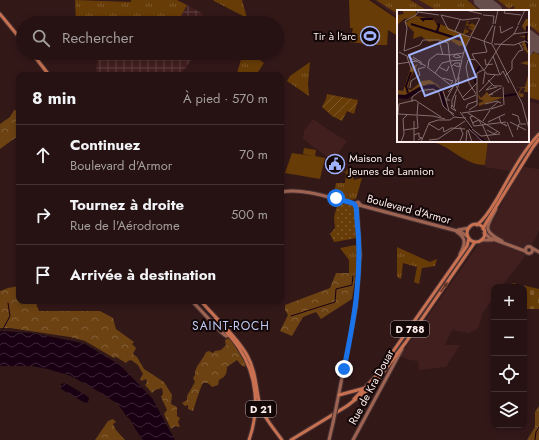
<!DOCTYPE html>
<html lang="fr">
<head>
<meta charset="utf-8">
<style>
  :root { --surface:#261212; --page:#2e1b1b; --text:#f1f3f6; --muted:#a49e9f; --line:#423232 }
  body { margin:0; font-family:Jost,sans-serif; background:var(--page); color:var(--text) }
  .controls { position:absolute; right:12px; bottom:12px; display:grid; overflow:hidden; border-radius:8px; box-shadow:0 2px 6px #0003 }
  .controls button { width:36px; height:36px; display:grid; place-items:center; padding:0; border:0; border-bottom:1px solid var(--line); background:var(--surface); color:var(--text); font:20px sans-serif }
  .stop { position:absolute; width:12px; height:12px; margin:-9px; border:3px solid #1a73e8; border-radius:50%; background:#fff }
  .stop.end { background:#1a73e8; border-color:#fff; box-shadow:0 1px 4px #0008 }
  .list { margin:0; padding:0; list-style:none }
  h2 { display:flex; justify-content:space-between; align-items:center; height:52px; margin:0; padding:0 16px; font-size:17px }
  h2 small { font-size:13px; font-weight:400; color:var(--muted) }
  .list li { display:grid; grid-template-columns:26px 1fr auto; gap:12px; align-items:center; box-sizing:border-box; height:60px; padding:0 16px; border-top:1px solid var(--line) }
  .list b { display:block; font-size:15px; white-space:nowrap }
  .list p { margin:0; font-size:13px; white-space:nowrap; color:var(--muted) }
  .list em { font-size:13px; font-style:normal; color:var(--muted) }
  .icon { flex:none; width:22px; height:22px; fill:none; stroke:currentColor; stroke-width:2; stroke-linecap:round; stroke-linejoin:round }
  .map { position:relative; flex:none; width:539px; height:440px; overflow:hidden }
  .search { position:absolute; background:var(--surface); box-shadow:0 2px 6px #0003; left:16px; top:16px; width:268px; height:44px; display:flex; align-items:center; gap:10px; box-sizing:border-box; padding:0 14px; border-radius:22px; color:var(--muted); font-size:15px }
  .panel { position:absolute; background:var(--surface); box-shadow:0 2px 6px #0003; left:16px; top:72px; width:268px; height:232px; border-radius:8px }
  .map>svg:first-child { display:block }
  .built { fill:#421f1f }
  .industrial { fill:url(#industrial-grid) }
  .grass { fill:url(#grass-tufts) }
  .forest { fill:url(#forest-crowns) }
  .cemetery { fill:url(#cemetery-stones) }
  .park { fill:url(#park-dots) }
  .garden { fill:url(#garden-furrows) }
  .pitch { fill:#683c06 }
  .water { fill:url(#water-waves) }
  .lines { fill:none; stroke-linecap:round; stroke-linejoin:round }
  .stream { stroke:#190013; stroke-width:1 }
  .taxiway { stroke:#674f4e; stroke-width:6 }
  .runway { stroke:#674f4e; stroke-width:15 }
  .secondary-casing { stroke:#483233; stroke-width:5 }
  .primary-casing { stroke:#483233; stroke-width:5 }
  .secondary { stroke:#9f6352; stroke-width:3 }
  .primary { stroke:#c87050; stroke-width:3 }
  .secondary-bridge-casing { stroke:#483233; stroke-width:5; stroke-linecap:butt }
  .secondary-bridge { stroke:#9f6352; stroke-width:3 }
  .oneway { fill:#643628 }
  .route { stroke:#1a73e8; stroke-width:5 }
  .labels { text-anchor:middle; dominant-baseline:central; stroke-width:4; stroke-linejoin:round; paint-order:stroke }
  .shield { fill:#130707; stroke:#b8a9a8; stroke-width:1 }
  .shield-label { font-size:10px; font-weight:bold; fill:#feeeed }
  .poi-label { font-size:11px; fill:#feeeed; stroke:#130707; text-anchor:end }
  .street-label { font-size:11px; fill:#feeeed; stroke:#130707 }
  .neighbourhood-label { font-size:12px; letter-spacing:1px; fill:#c0cbf5; stroke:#130707 }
  .inset-river { fill:none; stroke:#190013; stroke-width:2 }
  .inset-road { fill:none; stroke:#846e6d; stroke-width:1 }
  .view { fill:#a1b3fd; fill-opacity:0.15; stroke:#a1b3fd; stroke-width:2 }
  .inset-edge { fill:none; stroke:#feeeed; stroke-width:2 }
</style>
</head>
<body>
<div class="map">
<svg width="539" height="440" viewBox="0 0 539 440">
  <defs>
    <pattern id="industrial-grid" width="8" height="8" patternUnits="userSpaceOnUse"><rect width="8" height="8" fill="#421f1f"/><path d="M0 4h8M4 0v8" fill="none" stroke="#5e4040"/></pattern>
    <pattern id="grass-tufts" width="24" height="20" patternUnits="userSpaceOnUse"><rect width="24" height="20" fill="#683c06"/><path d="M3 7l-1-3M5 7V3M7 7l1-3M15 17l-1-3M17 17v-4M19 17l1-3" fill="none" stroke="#7f582b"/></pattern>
    <pattern id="forest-crowns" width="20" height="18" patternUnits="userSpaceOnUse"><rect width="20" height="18" fill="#6c4213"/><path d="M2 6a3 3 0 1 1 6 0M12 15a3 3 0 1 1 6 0" fill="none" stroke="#825e36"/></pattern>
    <pattern id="cemetery-stones" width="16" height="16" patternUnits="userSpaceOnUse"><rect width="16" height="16" fill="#683c06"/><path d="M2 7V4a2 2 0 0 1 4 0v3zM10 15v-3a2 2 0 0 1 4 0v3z" fill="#7f582b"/></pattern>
    <pattern id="park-dots" width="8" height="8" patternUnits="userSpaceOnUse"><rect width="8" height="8" fill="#683c06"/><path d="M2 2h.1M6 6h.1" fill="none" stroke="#7f582b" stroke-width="1.8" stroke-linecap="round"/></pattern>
    <pattern id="garden-furrows" width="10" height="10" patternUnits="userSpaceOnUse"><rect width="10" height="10" fill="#683c06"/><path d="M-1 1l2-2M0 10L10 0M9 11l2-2" fill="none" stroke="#7f582b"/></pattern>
    <pattern id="water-waves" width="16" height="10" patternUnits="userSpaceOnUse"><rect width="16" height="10" fill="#190013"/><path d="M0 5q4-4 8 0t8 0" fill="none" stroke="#3c2636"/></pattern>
  </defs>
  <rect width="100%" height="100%" fill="#331818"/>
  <path class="built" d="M374,0H539V101L528,98V11H398V18Z
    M528,101L539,104V131L528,143L510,171L485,167L488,141H528Z
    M313,119L330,131L347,141L333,161L303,139L304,131Z
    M524,167L539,169V230L536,237L523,259L501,287H494V297L482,314L479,326L477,329L469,333L452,330L445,345H460L446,367L419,370L418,361L410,360L400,356L490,228L507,193Z"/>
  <path class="industrial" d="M187,5L203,14L200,23H177Z
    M98,53H194L190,62L180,75H96Z"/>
  <path class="grass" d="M75,0L131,2V0H177L187,5L177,23H76Z
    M213,0H242L247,18L214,1Z
    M376,0H410L428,11H398V14Z
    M419,0H467L480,11H438Z
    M498,0H539V33L528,24V11H512L515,7L513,6L509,9Z
    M535,52L539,55V100L528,97V57Z
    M243,53H250L264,63L256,75H194L237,73Z
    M310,62L308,84L309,96L287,81L290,76Z
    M350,168L354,180L362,178L356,199C349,201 340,198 334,194L336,183H345L346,173L341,171L346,172L347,169Z
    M355,245L357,247L356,273H349V260L340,248Z
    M397,247L430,262L437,259L435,266L422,268L419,284L414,282L417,267L403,263L401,279L397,277Z"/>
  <path class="forest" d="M14,110L19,111V138H15L0,149V124L10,117Z
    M336,273H356L352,299L321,319L316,312L303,317L292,336L280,331L288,315L285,310V305L330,288Z
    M19,286V301H35L39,311H100L113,318L116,329L134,342L132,344L136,348L133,354L137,357L144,369L164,382L172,395L171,404L177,407V416L180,418L178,422L180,427L175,426L171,429L164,414L167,410L161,397L163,394L162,388L155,390L152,393L145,385L147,382L146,379L141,381L140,379L143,374L138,365L131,360L128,361L126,363L116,357L114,358L85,341L70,337L10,328H0V291L8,288Z
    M230,338L246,364L245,367L241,365L237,360L227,367C227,374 225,377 219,380L218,385L212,387L208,383H203C200,388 195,405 193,411L188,409V405L185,406L182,403L187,400V396L195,382L193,378L195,375C194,367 203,360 206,352L209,351L213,353L215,351L221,350L226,345L225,341L226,339Z
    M539,406V440H527L535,427V412Z
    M113,419L116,422L113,424L116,430L125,440H95L108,421Z"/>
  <path class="cemetery" d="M513,283L539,289V309H524V287H512Z"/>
  <path class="park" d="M338,202L352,205L355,209L357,238L334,242L330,234L335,228L334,217Z"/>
  <path class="garden" d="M327,94L358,100L354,114L347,111L342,121L332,116L322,107L326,99Z"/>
  <path class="pitch" d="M349,0H369L397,19L398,36L388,30L387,45H375L350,42L353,28H350Z
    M423,141H488L485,165C467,165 455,151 439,144C434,142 428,142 423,141Z
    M304,148L316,150L315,156L325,158L320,179L285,173L292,153L312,156L303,154Z"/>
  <path class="water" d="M0,331L32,333L77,342L85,344L120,365L152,398L175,440H143L136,430L130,419L127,417L118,404L96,390L71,376L48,369L32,366H0Z
    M65,383L87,396L89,398L88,402L85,403L61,389V384Z"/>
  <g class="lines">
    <path class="stream" d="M291,316L335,302L336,289L352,285L353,276
      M3,329L10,316L8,303
      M535,440L536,432L539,427"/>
    <path class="taxiway" d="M528,37L532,48L528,54
      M528,37L539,40"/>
    <path class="runway" d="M481,0L495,11
      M528,37L539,46"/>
    <defs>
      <path id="secondary" d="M281,192C306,188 330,198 354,204L357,207L360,204L358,202L354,204
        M359,205L461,232L467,236
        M496,209C487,227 481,230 502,241
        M458,230L469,228
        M457,232C467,238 465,245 460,254
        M484,233L490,238L525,251
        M481,240H492
        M525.5 250a3.5 3.5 0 1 1 7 0a3.5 3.5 0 1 1-7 0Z
        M532,248L539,252
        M192,301L221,332L226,336L229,335
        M204,304L207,301
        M337,403L356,307L360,255L357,207
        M329,440L333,423
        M353,440L402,349"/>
      <path id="primary" d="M0,14L23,42
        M32,53L49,75
        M467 233a9 9 0 1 1 18 0a9 9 0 1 1-18 0Z
        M477,225C486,218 492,207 498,197C510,176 522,152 539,134
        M483,229L486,223L533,147L539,139
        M201,301C216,319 236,335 247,355C256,371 256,389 260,406C264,418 275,430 282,440
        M215,319C223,328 232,337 239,348C257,375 260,409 249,440
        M339,395L365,388
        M354,399L375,377L467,246L469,238
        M291,440L347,406L369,389L378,379L406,342L475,242"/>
    </defs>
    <use href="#secondary" class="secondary-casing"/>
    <use href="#primary" class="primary-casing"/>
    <use href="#secondary" class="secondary"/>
    <use href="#primary" class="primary"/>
    <defs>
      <path id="secondary-bridge" d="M333,423L337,403"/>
    </defs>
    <use href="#secondary-bridge" class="secondary-bridge-casing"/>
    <use href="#secondary-bridge" class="secondary-bridge"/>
  </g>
  <defs><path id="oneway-solid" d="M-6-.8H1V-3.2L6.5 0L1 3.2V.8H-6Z"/></defs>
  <use class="oneway" href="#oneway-solid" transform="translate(444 287) rotate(-55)"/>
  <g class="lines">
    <path class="route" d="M336,198C341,201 350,201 354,204C358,207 356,215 357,220C363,271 354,320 344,369"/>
  </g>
  <defs>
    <symbol id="stadium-ring" viewBox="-11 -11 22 22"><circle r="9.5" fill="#130707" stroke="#a1b3fd" stroke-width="1.5"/><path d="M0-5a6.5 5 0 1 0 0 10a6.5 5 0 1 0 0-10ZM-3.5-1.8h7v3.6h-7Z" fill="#a1b3fd"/></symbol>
    <symbol id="civic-ring" viewBox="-11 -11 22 22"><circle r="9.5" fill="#130707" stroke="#a1b3fd" stroke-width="1.5"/><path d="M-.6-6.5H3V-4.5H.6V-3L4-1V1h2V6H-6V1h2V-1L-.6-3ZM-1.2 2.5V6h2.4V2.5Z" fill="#a1b3fd"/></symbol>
  </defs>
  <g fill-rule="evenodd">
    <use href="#stadium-ring" x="359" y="25" width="22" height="22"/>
    <use href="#civic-ring" x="324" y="153" width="22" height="22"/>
  </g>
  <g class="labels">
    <g class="shield">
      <rect x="391" y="321" width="38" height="16" rx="3"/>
      <rect x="246" y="401" width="30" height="16" rx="3"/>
    </g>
    <g class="shield-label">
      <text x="410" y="329">D 788</text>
      <text x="261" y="409">D 21</text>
    </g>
    <g class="poi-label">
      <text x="356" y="36">Tir à l'arc</text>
      <text x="349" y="158" text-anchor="start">Maison des<tspan x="349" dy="13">Jeunes de Lannion</tspan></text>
    </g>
    <g class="street-label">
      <text transform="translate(409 209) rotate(15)">Boulevard d'Armor</text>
      <text transform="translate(371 387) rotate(-62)">Rue de Kra Douar</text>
    </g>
    <g class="neighbourhood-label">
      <text x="231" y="326">SAINT-ROCH</text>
    </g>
  </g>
  <g transform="translate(397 10)">
    <rect width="132" height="132" fill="#331818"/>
    <path d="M5,0H19V6L36,9L41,16L39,21L14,14L63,31L65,29L41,21L43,14L66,24L70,11H73L70,13L72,15L77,12L75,14L79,15L75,24L72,25L76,21L70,17L77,18L69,15L68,21L70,19L72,22L67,24L73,28L69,35L62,36L53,30V32L42,30L32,32L24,26L16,29L17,22L8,13L15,8L7,9L0,15V5L7,4Z" fill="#683c06"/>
    <path d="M129,9H132V29L130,31L132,45L126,38L127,36H124L129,28L122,26H128L126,23L129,27L130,24L125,16ZM132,46V82H127L128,78H125L122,83L127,84L126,87H123L121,83L124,78H119L128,77L132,62L131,55L123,53L131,51ZM21,54L13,68L11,79L14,80L25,71L33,70L41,75L44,79L38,74H31L9,85L0,84V80L6,81L14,57ZM90,82L94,87H107L82,96V93L87,91L82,89L81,84L84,88Z" fill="#6c4213"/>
    <path d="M37,75L45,81L50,98L57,105L67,107L78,125L85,128L90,132L77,126L68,109L52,103L45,93L43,82L38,79L28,78L10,89L0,88V85H8L24,76Z" fill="#190013"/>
    <path class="inset-river" d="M27,11L25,9H36M14,14L65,30M39,22L40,21L42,16V15L40,14L43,15M129,31L130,16M132,31L129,32L132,41M78,73V64L83,56M11,83L9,76L14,62M107,86L120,84"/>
    <path class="inset-road" d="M68,0L85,4M108,0L107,3L124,5M21,2L42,5M44,5L66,10L82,8M44,5L51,19L73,27M86,5L97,6L96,14M98,14L101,0M121,15L128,0M103,16L104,23L116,17M58,21L63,10M116,24L132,22M75,27L95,34M42,31L46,45M87,31L96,15M95,33L98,16M95,34L125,93M97,34L117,35L128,31L132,33M7,41L23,35L26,30H42L51,33L53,51M7,41L10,18L8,11L19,5L22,0M2,42L29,56M53,45L66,43M56,46L59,48L64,47L59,44L56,47M96,46L103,65M10,47L15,61M16,47L24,52V55M65,49L68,38L83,8M71,49L79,50L90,64L102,65M88,49L89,55L96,54M71,50L69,57L72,73L79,84M78,50L75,44L90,42L87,32M53,51L59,72M53,51L65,50M0,54L20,51M55,56L58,53H63L62,57L57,55M30,57L56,77L51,82M31,57L32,50L40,44L53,45M42,57L50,61L52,56M38,63L45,53L53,51M23,65L21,59L28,57M103,65L106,61L112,73M108,66L115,59V51L122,41L126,40L122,33M46,68L56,71L54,74M91,70L97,76H105M86,74L88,62M96,74L89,80L100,77M59,76L67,90L79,85M106,77L107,95M13,78L14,71L23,65M46,81L49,90H53M82,82L98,65M96,84L92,85L104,78M66,87L80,73M15,92V87L23,81L36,79L42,83L46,96L57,106M125,93L132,119M88,94L100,91L104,93M55,95L59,101L54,98L55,95V90L61,77L62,67M57,97L59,85M69,98L71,94L80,91M93,99L102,91M94,99L106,95M72,100L80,95V63L88,59L104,34L117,24L121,16M63,102L75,118M65,103L93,99M71,103L103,123M1,104L2,94L18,90L44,107M1,104L36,106L48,109M57,104L52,101L49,90L61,68L65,50M115,104L121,106L123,113M20,105L21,93M76,106L73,107L77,116M57,107L69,108M102,107L104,113L110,116L107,114M86,111L93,100M91,112L108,104M110,112L116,127M113,112L129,120M75,113L82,110L84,114M32,114L42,120L46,117L47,122L54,118L68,119M85,114L93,132M77,116L109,112M72,119L86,132M75,119L84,126L103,124M7,120L21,118L20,106M71,120L75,132M90,120L97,124L101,121M120,120L122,114H129M17,125L22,123V127L25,128L21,130M32,130L41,129L68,111M63,131L66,124L63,117M4,132L7,124L6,109L10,105M17,132V111M24,132L32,113L41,110H53L57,107M69,132L70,120"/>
    <path class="view" d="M63,25L79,67L28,86L12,45Z"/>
    <rect width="132" height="132" class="inset-edge"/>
  </g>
</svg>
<div class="controls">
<button>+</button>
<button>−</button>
<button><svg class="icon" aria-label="locate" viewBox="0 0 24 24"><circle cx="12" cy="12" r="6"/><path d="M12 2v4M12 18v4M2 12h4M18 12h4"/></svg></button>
<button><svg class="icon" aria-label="layers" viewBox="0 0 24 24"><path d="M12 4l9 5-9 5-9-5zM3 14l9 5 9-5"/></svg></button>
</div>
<div class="stop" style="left:336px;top:198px"></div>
<div class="stop end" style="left:344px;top:369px"></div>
<div class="search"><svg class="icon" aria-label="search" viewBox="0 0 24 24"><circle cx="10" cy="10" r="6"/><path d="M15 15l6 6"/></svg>Rechercher</div>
<section class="panel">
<h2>8 min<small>À pied · 570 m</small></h2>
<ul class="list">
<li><svg class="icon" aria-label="ahead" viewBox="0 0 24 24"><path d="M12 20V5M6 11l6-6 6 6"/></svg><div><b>Continuez</b><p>Boulevard d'Armor</p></div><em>70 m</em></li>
<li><svg class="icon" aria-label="right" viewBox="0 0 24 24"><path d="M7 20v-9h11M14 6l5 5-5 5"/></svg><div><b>Tournez à droite</b><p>Rue de l'Aérodrome</p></div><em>500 m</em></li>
<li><svg class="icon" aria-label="arrive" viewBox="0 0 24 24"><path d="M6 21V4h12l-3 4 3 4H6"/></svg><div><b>Arrivée à destination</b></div></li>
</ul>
</section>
</div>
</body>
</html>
